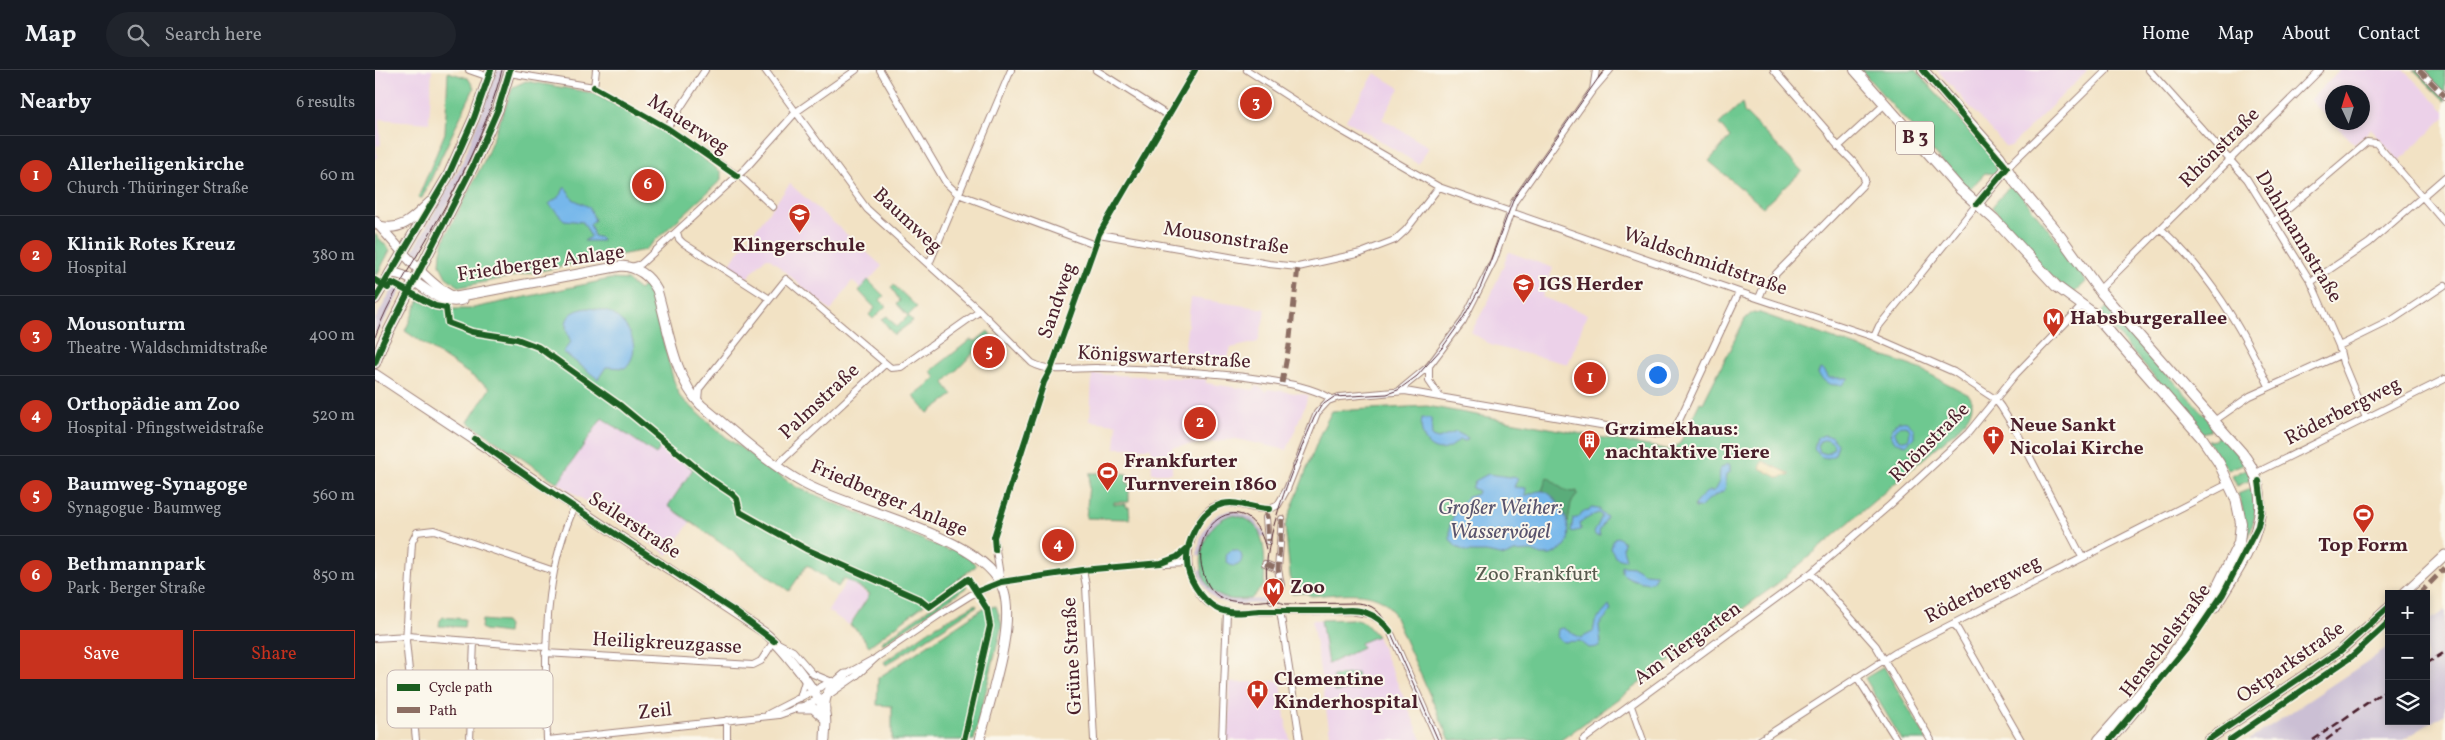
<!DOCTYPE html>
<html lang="en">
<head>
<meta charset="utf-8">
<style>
  :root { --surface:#171b24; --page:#20242c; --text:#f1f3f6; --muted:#9ea1a6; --line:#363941; --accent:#c8321e }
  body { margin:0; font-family:Vollkorn,serif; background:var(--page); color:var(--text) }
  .controls { position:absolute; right:15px; bottom:15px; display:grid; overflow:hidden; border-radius:0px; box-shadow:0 2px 8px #0003 }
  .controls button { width:45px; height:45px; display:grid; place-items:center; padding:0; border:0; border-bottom:1px solid var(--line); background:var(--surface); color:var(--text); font:25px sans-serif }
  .compass { position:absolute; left:1950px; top:15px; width:45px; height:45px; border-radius:50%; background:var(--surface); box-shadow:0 2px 8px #0003; rotate:356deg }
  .you { position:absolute; left:1282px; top:304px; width:18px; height:18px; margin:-12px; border:4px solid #fff; border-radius:50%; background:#1a73e8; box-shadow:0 0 0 8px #1a73e833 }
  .badge { display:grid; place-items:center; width:32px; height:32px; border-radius:50%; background:var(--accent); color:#fff; font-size:16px; font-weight:700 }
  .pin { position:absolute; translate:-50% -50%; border:2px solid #fff; box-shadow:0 1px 5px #0006 }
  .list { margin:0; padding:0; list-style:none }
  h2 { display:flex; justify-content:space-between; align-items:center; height:65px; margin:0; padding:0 20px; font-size:21px }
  h2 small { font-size:16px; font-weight:400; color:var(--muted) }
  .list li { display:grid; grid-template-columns:32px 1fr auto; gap:15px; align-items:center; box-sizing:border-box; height:80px; padding:0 20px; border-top:1px solid var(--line) }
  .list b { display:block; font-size:19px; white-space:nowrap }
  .list p { margin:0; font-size:16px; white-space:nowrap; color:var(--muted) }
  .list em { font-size:16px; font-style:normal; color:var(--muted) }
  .actions { display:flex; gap:10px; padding:15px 20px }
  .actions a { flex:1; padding:11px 0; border:1px solid var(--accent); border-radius:0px; text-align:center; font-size:18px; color:var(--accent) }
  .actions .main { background:var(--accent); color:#fff }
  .icon { flex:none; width:28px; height:28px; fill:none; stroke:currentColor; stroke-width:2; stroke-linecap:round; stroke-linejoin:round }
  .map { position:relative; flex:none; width:2070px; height:670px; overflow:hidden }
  header { display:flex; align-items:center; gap:30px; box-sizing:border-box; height:70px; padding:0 25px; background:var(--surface); border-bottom:1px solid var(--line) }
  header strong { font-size:24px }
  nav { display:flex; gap:28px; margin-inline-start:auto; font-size:18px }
  .search { width:350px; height:45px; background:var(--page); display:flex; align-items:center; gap:12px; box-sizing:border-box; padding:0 18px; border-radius:28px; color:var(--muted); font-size:19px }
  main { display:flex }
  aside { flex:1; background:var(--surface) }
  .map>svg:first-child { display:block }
  .built { fill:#ecd1e9; fill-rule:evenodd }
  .industrial { fill:#cbbfd4 }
  .green { fill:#6ec890; stroke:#5c745e }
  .forest { fill:#5aac7a; stroke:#526652 }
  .sand { fill:#eeda9e; stroke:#9c7c64 }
  .water { fill:#76b7eb; stroke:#606b8b; fill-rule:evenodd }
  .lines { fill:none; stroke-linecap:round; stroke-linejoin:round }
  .street-tunnel { stroke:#d0bba5; stroke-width:6; stroke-dasharray:6 3; stroke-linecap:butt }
  .street-casing { stroke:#9e8078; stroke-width:8 }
  .secondary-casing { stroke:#9e8078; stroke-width:11 }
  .primary-casing { stroke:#9e8078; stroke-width:12 }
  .street { stroke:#fff; stroke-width:6 }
  .secondary { stroke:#fff; stroke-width:9 }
  .primary { stroke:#fff; stroke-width:10 }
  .tram { stroke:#4a1f2b; stroke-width:1 }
  .rail { stroke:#4a1f2b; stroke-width:2.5; stroke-dasharray:8 4; stroke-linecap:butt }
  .quiet { stroke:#8d6e63; stroke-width:5; stroke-dasharray:10 5; stroke-linecap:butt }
  .cycleway-casing { stroke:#fbf7ec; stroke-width:9 }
  .cycleway { stroke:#1b5e20; stroke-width:6 }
  .labels { text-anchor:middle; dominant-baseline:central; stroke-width:4; stroke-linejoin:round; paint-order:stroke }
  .shield { fill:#fbf7ec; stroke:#7f6065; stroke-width:1 }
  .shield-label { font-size:19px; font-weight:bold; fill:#4a1f2b }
  .street-label { font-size:20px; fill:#4a1f2b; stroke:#fbf7ec }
  .poi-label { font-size:20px; font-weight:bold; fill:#4a1f2b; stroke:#fbf7ec; text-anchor:start }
  .park-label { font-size:20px; fill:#575a4e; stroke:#fbf7ec }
  .water-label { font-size:21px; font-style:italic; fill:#59546e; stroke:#fbf7ec }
  .key { fill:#fbf7ec; stroke:#c6b6b2; stroke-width:1 }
  .key-label { font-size:14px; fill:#4a1f2b }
</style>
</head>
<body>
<header>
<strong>Map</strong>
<div class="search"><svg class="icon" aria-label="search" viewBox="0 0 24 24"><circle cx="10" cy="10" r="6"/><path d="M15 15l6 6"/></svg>Search here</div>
<nav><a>Home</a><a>Map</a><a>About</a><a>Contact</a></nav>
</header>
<main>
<aside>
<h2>Nearby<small>6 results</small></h2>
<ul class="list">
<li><span class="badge">1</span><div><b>Allerheiligenkirche</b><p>Church · Thüringer Straße</p></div><em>60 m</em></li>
<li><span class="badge">2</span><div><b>Klinik Rotes Kreuz</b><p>Hospital</p></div><em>380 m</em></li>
<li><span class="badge">3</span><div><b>Mousonturm</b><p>Theatre · Waldschmidtstraße</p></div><em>400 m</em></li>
<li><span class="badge">4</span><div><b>Orthopädie am Zoo</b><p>Hospital · Pfingstweidstraße</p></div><em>520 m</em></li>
<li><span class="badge">5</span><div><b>Baumweg-Synagoge</b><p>Synagogue · Baumweg</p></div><em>560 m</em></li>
<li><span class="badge">6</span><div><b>Bethmannpark</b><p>Park · Berger Straße</p></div><em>850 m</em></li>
</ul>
<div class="actions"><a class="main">Save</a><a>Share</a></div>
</aside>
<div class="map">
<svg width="2070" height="670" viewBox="0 0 2070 670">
  <rect width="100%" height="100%" fill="#fbf7ec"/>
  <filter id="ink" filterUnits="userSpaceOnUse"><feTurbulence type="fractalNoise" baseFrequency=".02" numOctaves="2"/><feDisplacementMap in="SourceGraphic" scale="10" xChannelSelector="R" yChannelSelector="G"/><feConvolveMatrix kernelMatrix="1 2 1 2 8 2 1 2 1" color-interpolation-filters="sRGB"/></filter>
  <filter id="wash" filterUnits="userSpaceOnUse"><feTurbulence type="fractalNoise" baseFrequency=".0096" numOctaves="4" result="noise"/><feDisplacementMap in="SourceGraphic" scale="20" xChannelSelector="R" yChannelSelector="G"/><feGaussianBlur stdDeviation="1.12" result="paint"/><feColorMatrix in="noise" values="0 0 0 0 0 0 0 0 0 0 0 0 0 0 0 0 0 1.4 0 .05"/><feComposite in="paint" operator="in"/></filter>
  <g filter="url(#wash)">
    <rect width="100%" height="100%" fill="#f2e2c4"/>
    <path class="built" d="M0,0H57L54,53L4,49L6,75L1,76L2,87L0,89Z
      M1562,0H1711L1712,1L1636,76L1631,77Z
      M1964,0H2029L2070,41V47L2024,91L1996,59L1980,74L1935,30ZM1958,22H1988V52H1958Z
      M1000,3L1025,18L1007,49L1054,77L1043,94L971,50Z
      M415,114L507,196L486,219L477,211L456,241L394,188L389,189L373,207H368L353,196Z
      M1134,182L1178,198L1167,227L1212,244L1193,294L1118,276L1096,262L1114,230Z
      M816,228L891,239L883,272L856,278L850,294L808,292Z
      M717,304L831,309V313L878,320L882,316L892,322L893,319L934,325L912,380L861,369L797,377V403H777L776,378H740L742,354L715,351Z
      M227,348L281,383L286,376L318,399L293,436L315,452L293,485L183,413Z
      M472,510L494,525L474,555L453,541Z
      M977,549L989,552L1002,566L1047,670H956L937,550Z
      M906,611L910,648L915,670H850L851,661L854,660L855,613Z"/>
    <path class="industrial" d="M122,0H130L95,95L42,189L37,183L88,91Z
      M21,212L27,215L24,219L26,220L5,259L0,262V250Z
      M856,440L877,447L891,465L887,467L875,451L862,446L830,468L827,486L822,485L826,466L834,452L843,444Z
      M828,499L837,519L844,525L857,530L894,529L889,533L868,534H856L842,530L834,523L827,512L823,500Z
      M2070,540V644L2028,670H1874L2014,577V651H2051V553Z"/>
    <path class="green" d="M1486,0H1540L1628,98L1623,104L1610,103L1593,121Z
      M2039,0H2070V31Z
      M73,2L93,8L99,18L47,128H43L70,63Z
      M151,11L218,23L299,67L346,102V110L270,180L85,217L71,207L65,195L66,181L71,165L109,91L138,17Z
      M1367,33L1369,42L1427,101L1388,137L1334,91L1355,67L1344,54Z
      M1635,115L1643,121L1700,193L1711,212L1698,224C1666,201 1642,167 1617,137Z
      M0,164L15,180L0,209Z
      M235,209L252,210L264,220L272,213C278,223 288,241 283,252L298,308L305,327L352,368L421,417L575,481L577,478L596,489L601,496L494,576L484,562L475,555L495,524L469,508L463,517L432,495L414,521L293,436L318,399L286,376L281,384L227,348L183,413L93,352L115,318L30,261L44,230L65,239H94Z
      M493,210L509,226L505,230L511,236L498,249L494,245L500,238L484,221Z
      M519,215L542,237L533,246L538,251L519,265L507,249L512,246L522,257L533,246L522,234L525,231L516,217Z
      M1732,237L1834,350L1837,355L1835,361L1827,363L1725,244Z
      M1378,242L1385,243L1545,299L1594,325C1603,338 1590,349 1582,360L1402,514L1186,670H1075L1017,541C1004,516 960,525 936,526L931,523L917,524L910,456L946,362L957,341L1052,336L1296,380L1305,373L1325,332L1328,333L1370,249Z
      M613,261L616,265L569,313L578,325L553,343L538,326L561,308L556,301L595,270L601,271Z
      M1845,362L1870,393L1853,400L1833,371L1840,370Z
      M1873,398L1878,409L1862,416L1857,406Z
      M733,401L752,404V414L754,412V432H739V434H751V437H754L755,449L711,448L715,403H732Z
      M1880,417C1885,435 1878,455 1871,473H1869C1870,455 1870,441 1863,424Z
      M857,445C894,449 890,487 889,515L876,529C866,529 855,531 845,526C814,510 824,452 857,445Z
      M590,514L592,517L508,574L506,572Z
      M601,534L602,536L511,595L509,592L561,556Z
      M621,536L627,555L599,670H517V636L502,635L503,608L607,539Z
      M68,547L90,549L89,557L64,556L65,550Z
      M977,549L989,552L1002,566L985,573L987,578L953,594L946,550Z
      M107,550L130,552L133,556L132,563L109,560L106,558Z
      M1509,597L1552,670H1527L1490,608Z
      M982,603L984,619L960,622L958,606Z"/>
    <path class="forest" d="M1172,407C1182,412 1188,425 1202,421V425L1196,433L1193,453C1185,443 1182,426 1167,421Z"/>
    <path class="sand" d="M1388,391L1415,404L1404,408L1385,398Z"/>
    <path class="water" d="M189,118H191L198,129L214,137L220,150L215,154L219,166L226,168L227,171H209L216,167L208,152L189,150L174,134L186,125Z
      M213,238C221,239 232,240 239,245C257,257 267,282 250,298L231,297L223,309L188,282L196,272C186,252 191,241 213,238Z
      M1445,299L1450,301L1454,308H1474L1467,315C1455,316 1450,313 1443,304Z
      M1047,348H1056L1057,367L1063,369L1081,362L1093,368L1091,371L1084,370C1064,392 1042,374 1047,348Z
      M1524,351L1532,352L1539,359V367L1531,375L1519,371C1514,364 1516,356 1524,351ZM1525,355L1533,357L1535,361L1534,368C1527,373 1520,369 1520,361Z
      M1449,365L1456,366L1463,374L1460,385L1453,388L1446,387L1439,379L1442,368ZM1452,369L1458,373L1459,378L1452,384L1445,382L1443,376L1445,371Z
      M1352,394H1355V402L1352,404L1350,420L1333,430L1325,438H1320L1319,435C1325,428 1330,420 1339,421L1344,412L1345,399Z
      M1113,404L1143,408L1139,417L1151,418L1150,426C1157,423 1167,418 1173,423C1188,433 1200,463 1190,477L1176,485H1166L1157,481L1139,482L1130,486L1111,482H1093L1081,477L1075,469V454L1083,436L1093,427L1102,424L1103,421L1097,418L1100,411Z
      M1216,438L1225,439V442L1232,447L1224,462L1225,466H1221L1219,463L1227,446L1223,443L1205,452L1206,460L1196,462L1198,449L1204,447L1207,442L1214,441Z
      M1243,467L1249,472L1248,479L1251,489L1248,490L1240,487L1236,478L1239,468Z
      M851 488a8 8 0 1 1 16 0a8 8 0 1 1-16 0Z
      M1247,496L1259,497L1269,503L1282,504L1277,512C1269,514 1253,509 1247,503Z
      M1234,536L1236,541L1224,555L1226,572L1224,577L1214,578L1205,571L1188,572L1182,567L1183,559L1188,558L1206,568L1218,562L1220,552Z"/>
  </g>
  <g filter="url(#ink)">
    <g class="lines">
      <path class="street-tunnel" d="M171,621V640"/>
      <defs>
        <path id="street" d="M94,0L114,7
          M390,0L492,139L605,241L657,293C677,304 702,297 724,298C778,299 831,301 884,309C910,313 934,316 957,329
          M505,0L571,113L583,124L720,175
          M721,0L792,45
          M872,0L962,58L1064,117L1364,222L1499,267L1579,302L1620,329L1626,337L1644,366L1707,487
          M1774,0L1872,109L1936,212L1964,276L1968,293L1991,348
          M2044,0L2070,26
          M134,3L219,17L292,58L368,109L398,137
          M219,17L221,0
          M1218,20L1221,0
          M292,58L330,0
          M1463,77L1509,35
          M1632,98L1732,0
          M1898,152L1992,72L2001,73L2070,153
          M1786,159C1835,203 1866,258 1894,316
          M302,162L304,169L308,173L395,229L411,209L516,298L526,297L605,241
          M724,164L894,194L923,197L986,183L1020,170L1031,160L1064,117
          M554,194L636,0
          M256,197L266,194L371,98L421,42L481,0
          M1936,212L1994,173L2070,107
          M1724,220L1945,0
          M1384,228L1389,216L1487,116L1490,110C1484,91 1462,81 1453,62L1399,0
          M1499,267L1504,256L1602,134
          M1964,276L2017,250L2070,215
          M1054,296V311L1065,327
          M1025,320L1054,296L1088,251L1119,190L1139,132L1217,21L1235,0
          M323,330L324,319L395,229
          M1839,351L1875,326L1965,285
          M402,395L510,294
          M1881,403L2070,309
          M891,448L893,471
          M791,494L812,493
          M890,494L903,499
          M708,500L711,516L719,670
          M1436,503L1501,576L1556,670
          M626,512L619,467L669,312L676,299L724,164L820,0
          M897,530L906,515L903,499L907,449
          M905,540L925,670
          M1579,553L1646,670
          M0,568L33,566L170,577
          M170,583L378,595L386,591L399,571L418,581L438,604L462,614
          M466,607L497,590
          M1482,607L1522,670
          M171,621C170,558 173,493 200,436
          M425,628L430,611
          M1256,636L1268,670
          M171,640L172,670
          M393,644L457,611
          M41,670L31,571L37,472L42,462L59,460L179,501
          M95,670L99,571
          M173,670L404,645L424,638L455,624L481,606L502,587L567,543L596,525L626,512L708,500L786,493L802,487L815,476
          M352,670V650
          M847,670L852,542
          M1063,670L1015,561L1006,551L994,544L975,541L857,542C842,541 829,533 822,520C812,501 811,488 817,468C838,404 878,452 903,435L912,419L942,343L953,331L964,327L1030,321L1283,365L1293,364L1301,357L1364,222
          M1208,670L1436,503L1515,435L1593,363L1641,304L1708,235
          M1385,670L1520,583L1855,413"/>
        <path id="secondary" d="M0,151C18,170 57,221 81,227L246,196C263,197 274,205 282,220C293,256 299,308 326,335C357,360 393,394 428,413C476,441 614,466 629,522C640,560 614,630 605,670
          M5,156C28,162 40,146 55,132
          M15,203C43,203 58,238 88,230
          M0,304L390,563C406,576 444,623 450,643C452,651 450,662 450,670
          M2028,524L2070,485
          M424,638H438L449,648
          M450,640C448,623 458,615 470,605
          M1833,670L1965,581L2014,537"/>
        <path id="primary" d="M1480,0L1585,119L1619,149L1681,216L1718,243L1827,368L1844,393L1861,429L1866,453L1864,473L1836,530L1790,595L1724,670
          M1548,0L1625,87L1640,112L1685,166L1724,220L1867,383C1909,436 1870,490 1839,538
          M1602,134L1632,98
          M0,229L73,106L99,48L116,0
          M0,293L8,272L98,96L123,39L135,0
          M1735,670L1765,634"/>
      </defs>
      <use href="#street" class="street-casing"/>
      <use href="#secondary" class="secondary-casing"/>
      <use href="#primary" class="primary-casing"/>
      <use href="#street" class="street"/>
      <use href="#secondary" class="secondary"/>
      <use href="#primary" class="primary"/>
      <path class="tram" d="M0,267C13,230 36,197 55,163C85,112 112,58 127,0
        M891,479C875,411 808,452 830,508C834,518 840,526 850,529C865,535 888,530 904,530
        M1063,670L1013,556C1006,542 998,534 982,533L911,534C858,525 928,376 939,348L946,336L959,327L1012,324L1023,320L1042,306L1067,278L1087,250L1106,216L1139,128L1229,0"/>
      <path class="rail" d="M2051,594L2070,582
        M1938,670L2014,618
        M1951,670L1967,658"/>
      <path class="quiet" d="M2044,0L2070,26
        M907,313L914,276L923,197
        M891,439L893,471
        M890,494L903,499
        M2044,524L2070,498
        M897,530L906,515L903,499L907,449"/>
      <defs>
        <path id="cycleway" d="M1548,0L1632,98L1602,134
          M219,17L292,58L362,106
          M0,210L13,218L17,213L60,236L71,238L73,253L97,262L142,269L163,277L246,336L336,410L357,424L362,429L365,442L431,479L544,529L554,537L593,509L612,539L615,556L589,670
          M0,229L73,106L99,48L116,0
          M0,293L8,272L98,96L123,39L135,0
          M100,369L165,415L359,541L399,571
          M894,439C876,439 859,428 842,436C824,444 811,472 812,491C812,508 826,529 841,538C854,545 871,542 885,541C908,541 931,541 954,541C966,541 981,538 992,543C1001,546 1009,553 1015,561
          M620,480L619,467L669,312L676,299L724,164L820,0
          M601,522L626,512L708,500L786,493L802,487L815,476
          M1735,670L1812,577L1848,524L1883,456L1887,435L1884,411
          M1833,670L1965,581L2014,537
          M1855,670L1976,587L2014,552"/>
      </defs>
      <use href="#cycleway" class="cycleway-casing"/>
      <use href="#cycleway" class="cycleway"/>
    </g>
  </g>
  <defs>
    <symbol id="school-pin" viewBox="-11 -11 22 30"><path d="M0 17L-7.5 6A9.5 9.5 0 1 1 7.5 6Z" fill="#c8321e" stroke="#fbf7ec"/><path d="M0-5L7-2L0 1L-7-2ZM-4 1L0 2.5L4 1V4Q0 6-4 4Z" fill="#fff"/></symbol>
    <symbol id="metro-pin" viewBox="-11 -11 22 30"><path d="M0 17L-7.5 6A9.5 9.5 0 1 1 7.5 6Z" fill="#c8321e" stroke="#fbf7ec"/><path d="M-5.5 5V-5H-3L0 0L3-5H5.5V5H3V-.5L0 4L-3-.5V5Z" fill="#fff"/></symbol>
    <symbol id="church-pin" viewBox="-11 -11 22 30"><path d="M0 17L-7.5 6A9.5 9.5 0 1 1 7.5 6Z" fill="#c8321e" stroke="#fbf7ec"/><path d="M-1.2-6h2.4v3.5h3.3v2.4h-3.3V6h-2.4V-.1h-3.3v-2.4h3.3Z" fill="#fff"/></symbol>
    <symbol id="building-pin" viewBox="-11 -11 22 30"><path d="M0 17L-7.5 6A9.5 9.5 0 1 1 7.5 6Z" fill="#c8321e" stroke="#fbf7ec"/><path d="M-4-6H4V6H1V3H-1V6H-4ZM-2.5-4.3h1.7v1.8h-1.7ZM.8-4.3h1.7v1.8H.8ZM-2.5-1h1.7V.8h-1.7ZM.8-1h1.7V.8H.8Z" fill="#fff"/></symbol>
    <symbol id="stadium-pin" viewBox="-11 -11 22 30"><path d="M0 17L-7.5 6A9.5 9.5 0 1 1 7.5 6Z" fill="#c8321e" stroke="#fbf7ec"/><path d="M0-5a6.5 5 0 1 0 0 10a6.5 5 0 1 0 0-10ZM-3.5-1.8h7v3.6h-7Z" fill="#fff"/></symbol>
    <symbol id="hospital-pin" viewBox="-11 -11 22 30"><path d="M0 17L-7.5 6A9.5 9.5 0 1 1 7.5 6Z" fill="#c8321e" stroke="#fbf7ec"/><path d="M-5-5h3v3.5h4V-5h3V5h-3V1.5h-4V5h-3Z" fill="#fff"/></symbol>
  </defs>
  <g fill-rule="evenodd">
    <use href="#school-pin" x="412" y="132" width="25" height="34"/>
    <use href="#school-pin" x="1136" y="202" width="25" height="34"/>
    <use href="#metro-pin" x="1666" y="236" width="25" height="34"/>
    <use href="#church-pin" x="1606" y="354" width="25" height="34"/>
    <use href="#building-pin" x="1202" y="358" width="25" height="34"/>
    <use href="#stadium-pin" x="720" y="390" width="25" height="34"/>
    <use href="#stadium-pin" x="1976" y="432" width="25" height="34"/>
    <use href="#metro-pin" x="886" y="506" width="25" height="34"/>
    <use href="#hospital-pin" x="870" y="608" width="25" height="34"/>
  </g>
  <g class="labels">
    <rect class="shield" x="1521" y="51.5" width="38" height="33" rx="4"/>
    <g class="shield-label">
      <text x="1540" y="68">B 3</text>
    </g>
    <g class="street-label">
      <text transform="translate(313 55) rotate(33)">Mauerweg</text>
      <text transform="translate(1845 78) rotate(-45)">Rhönstraße</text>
      <text transform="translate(532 151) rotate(43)">Baumweg</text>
      <text transform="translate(1923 167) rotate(59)">Dahlmannstraße</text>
      <text transform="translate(851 169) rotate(9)">Mousonstraße</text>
      <text transform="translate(1330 192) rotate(19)">Waldschmidtstraße</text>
      <text transform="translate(166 194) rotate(-8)">Friedberger Anlage</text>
      <text transform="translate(683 231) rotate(-71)">Sandweg</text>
      <text transform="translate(789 288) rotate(3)">Königswarterstraße</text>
      <text transform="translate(445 332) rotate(-43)">Palmstraße</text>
      <text transform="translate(1968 342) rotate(-27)">Röderbergweg</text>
      <text transform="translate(1555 373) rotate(-45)">Rhönstraße</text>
      <text transform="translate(514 429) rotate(23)">Friedberger Anlage</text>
      <text transform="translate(259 456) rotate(33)">Seilerstraße</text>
      <text transform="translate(1608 520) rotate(-27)">Röderbergweg</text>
      <text transform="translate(1791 571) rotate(-53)">Henschelstraße</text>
      <text transform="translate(292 574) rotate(3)">Heiligkreuzgasse</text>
      <text transform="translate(1313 574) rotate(-36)">Am Tiergarten</text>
      <text transform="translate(698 586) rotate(-93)">Grüne Straße</text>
      <text transform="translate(1916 593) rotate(-35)">Ostparkstraße</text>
      <text transform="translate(280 642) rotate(-6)">Zeil</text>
    </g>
    <g class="poi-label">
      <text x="424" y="176" text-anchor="middle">Klingerschule</text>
      <text x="1164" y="215">IGS Herder</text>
      <text x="1695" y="249">Habsburgerallee</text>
      <text x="1635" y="356">Neue Sankt<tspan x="1635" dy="23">Nicolai Kirche</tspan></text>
      <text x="1230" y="360">Grzimekhaus:<tspan x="1230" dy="23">nachtaktive Tiere</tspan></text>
      <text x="749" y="392">Frankfurter<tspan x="749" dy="23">Turnverein 1860</tspan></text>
      <text x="1988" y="476" text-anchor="middle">Top Form</text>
      <text x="915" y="518">Zoo</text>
      <text x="899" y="610">Clementine<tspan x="899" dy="23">Kinderhospital</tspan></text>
    </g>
    <g class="park-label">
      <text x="1162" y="505">Zoo Frankfurt</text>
    </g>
    <g class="water-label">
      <text x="1125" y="438">Großer Weiher:<tspan x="1125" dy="24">Wasservögel</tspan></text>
    </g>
  </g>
  <rect x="12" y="600" width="166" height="58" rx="8" class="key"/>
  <rect x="22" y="614" width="23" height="7" fill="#1b5e20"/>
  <rect x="22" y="637" width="23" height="6" fill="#8d6e63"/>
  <g class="key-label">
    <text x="54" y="622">Cycle path</text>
    <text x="54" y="645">Path</text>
  </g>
</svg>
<div class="controls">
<button>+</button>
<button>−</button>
<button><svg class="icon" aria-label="layers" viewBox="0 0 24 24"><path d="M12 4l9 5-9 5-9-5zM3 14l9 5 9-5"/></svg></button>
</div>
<svg class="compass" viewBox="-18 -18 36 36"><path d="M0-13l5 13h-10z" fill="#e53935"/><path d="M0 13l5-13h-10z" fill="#9ea1a6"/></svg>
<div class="you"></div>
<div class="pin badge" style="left:1215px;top:308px">1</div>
<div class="pin badge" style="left:825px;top:353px">2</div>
<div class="pin badge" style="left:881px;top:33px">3</div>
<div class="pin badge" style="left:683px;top:475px">4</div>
<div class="pin badge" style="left:614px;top:282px">5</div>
<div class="pin badge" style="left:273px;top:115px">6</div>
</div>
</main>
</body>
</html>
